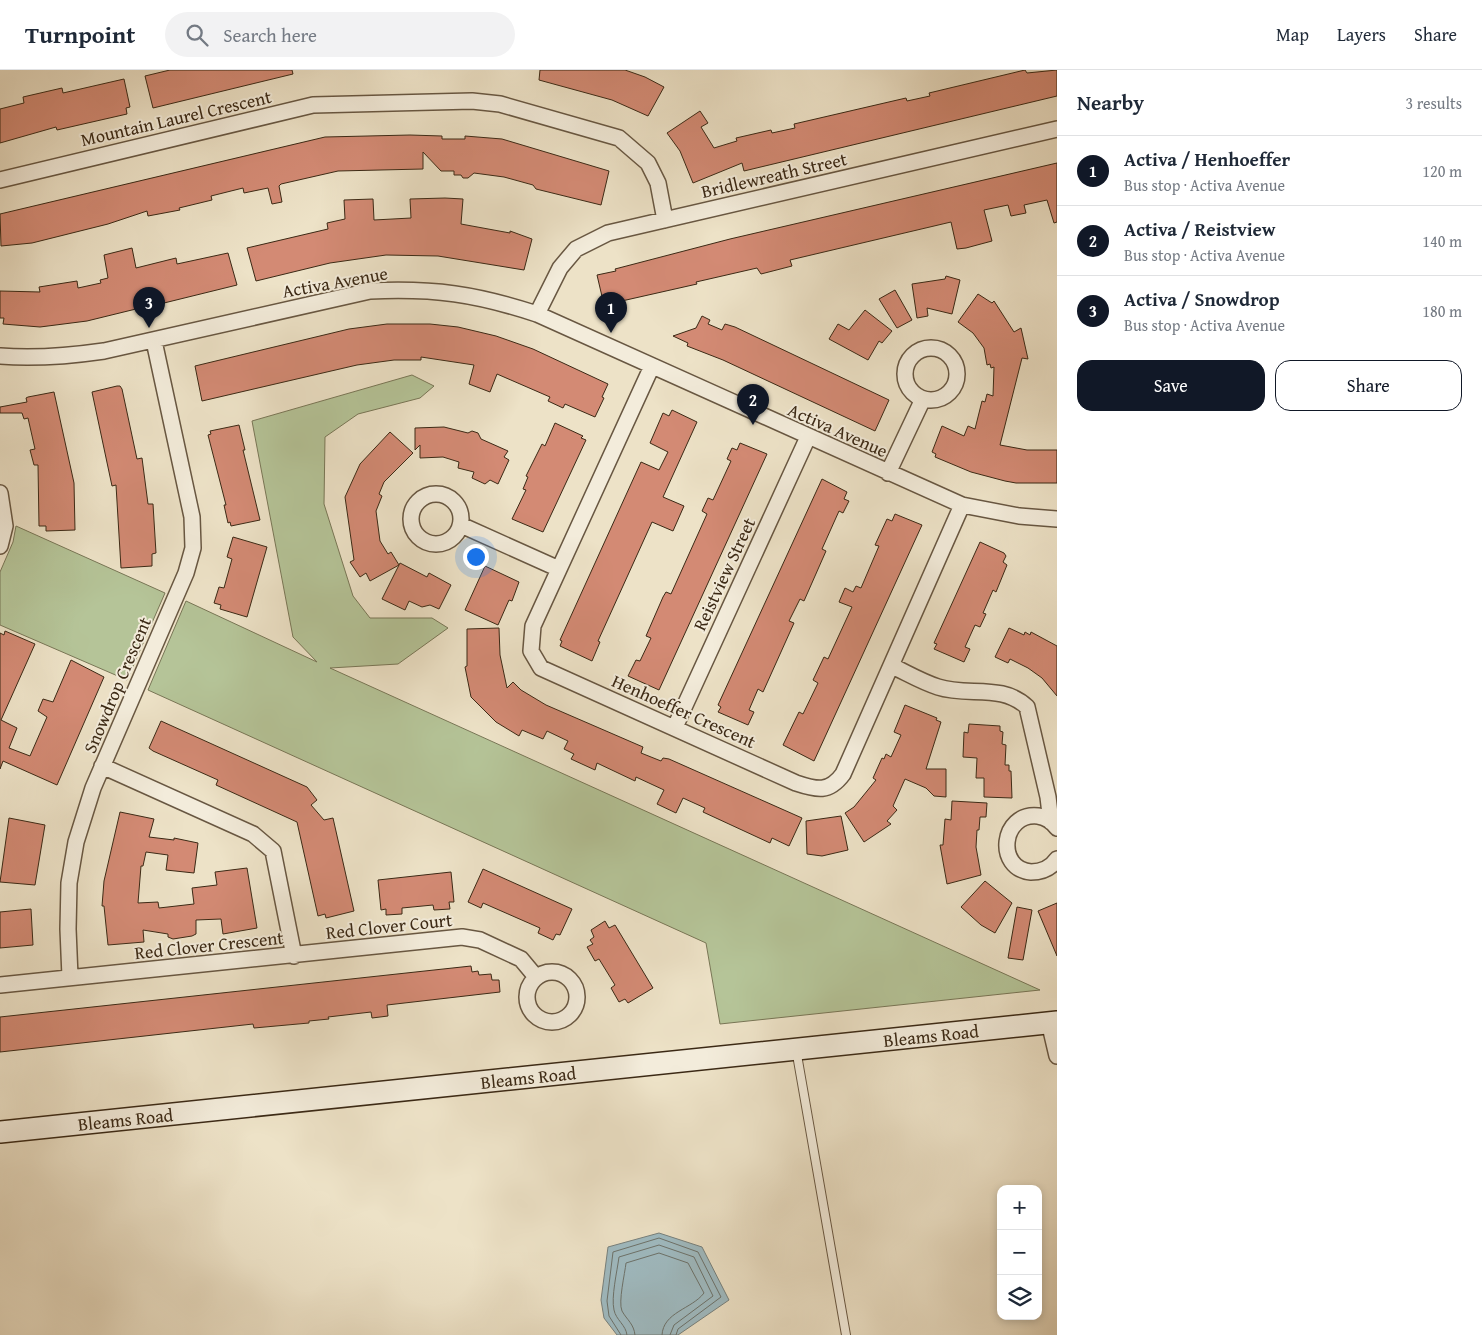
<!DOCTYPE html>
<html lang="en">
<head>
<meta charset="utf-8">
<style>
  :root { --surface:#fff; --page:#f2f2f3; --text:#1f2937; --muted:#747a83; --line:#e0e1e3; --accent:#111827 }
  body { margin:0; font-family:"Gentium Book Plus",serif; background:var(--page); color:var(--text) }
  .controls { position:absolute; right:15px; bottom:15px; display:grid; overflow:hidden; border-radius:10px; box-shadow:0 2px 8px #0003 }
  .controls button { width:45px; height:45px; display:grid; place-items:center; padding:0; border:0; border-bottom:1px solid var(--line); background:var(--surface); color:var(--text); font:25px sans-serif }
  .you { position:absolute; left:475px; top:486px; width:18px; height:18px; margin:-12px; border:4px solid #fff; border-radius:50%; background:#1a73e8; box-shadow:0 0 0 8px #1a73e833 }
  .badge { display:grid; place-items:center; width:32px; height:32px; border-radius:50%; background:var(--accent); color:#fff; font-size:16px; font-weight:700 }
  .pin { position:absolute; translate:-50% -41px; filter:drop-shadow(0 1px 2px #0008) }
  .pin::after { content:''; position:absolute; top:26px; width:18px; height:15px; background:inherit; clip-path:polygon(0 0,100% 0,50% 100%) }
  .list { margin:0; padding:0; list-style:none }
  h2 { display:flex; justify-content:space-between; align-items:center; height:65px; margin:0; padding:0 20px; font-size:21px }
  h2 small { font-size:16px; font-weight:400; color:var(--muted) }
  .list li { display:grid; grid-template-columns:32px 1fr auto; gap:15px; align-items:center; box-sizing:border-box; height:70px; padding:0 20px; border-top:1px solid var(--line) }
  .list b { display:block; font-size:19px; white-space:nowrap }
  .list p { margin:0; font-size:16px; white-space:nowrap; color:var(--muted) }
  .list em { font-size:16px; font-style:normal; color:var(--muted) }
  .actions { display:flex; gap:10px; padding:15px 20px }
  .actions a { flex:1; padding:11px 0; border:1px solid var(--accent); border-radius:15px; text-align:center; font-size:18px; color:var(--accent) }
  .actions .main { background:var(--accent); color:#fff }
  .icon { flex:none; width:28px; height:28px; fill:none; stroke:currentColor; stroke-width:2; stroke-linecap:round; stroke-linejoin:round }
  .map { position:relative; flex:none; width:1057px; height:1265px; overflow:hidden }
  header { display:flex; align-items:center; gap:30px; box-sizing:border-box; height:70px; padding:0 25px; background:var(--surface); border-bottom:1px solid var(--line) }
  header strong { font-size:24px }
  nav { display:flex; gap:28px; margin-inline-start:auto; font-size:18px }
  .search { width:350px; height:45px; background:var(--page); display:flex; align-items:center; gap:12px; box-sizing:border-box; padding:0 18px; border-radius:28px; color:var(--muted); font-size:19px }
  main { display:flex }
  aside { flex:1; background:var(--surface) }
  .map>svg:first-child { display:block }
  .green { fill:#b5c498; stroke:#787656 }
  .water { fill:#9fbac0; stroke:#77807c }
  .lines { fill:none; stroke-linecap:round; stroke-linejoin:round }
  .shore { stroke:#6d726a; stroke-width:1 }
  .building { fill:#d38a74; stroke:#3b2915 }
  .lane-casing { stroke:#685742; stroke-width:10 }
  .street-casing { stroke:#685742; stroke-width:18 }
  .secondary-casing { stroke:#3b2915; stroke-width:24 }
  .lane { stroke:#f3ecdb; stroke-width:8 }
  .street { stroke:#f3ecdb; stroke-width:15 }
  .secondary { stroke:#f3ecdb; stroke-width:21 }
  .labels { text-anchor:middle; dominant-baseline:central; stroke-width:4; stroke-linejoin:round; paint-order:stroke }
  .street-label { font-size:18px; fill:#3b2915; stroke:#f3ecdb }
</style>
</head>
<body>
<header>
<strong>Turnpoint</strong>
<div class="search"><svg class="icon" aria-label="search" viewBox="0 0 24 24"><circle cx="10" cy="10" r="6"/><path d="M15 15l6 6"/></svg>Search here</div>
<nav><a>Map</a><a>Layers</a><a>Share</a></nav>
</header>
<main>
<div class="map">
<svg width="1057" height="1265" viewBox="0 0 1057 1265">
  <rect width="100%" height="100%" fill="#ede2c7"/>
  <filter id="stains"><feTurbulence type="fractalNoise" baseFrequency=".004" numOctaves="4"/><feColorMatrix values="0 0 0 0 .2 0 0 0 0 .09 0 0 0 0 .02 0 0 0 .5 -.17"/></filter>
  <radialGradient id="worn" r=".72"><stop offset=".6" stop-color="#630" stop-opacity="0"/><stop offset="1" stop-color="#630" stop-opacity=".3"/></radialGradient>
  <path class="green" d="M412,305L434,316L420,328L358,344L325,367L324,434L353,526L370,548H432L448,558L398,594L330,598L1040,920L720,954L706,873L148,620L186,531L317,592L293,567L252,351Z
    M16,456L165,523L127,610L0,555V502L13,472Z"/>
  <path class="water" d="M659,1163L702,1177L729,1230L678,1265H617L604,1248L601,1230L608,1177Z"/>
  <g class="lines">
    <path class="shore" d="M621,1265L609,1246L607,1231L613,1182L659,1168L698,1182L721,1227L678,1259L676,1265
      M627,1265C626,1255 616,1250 614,1240C611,1227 617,1202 619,1187L659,1175L694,1187L713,1226L674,1255L670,1265
      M635,1265C634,1254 627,1250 622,1241C618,1232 625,1203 626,1193L659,1183L688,1193L704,1223C692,1239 663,1242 662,1265"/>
  </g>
  <path class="building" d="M170,0H292L293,4L153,38L145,6Z
    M540,0H625L645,7L664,17L648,46L612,30L539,10Z
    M1025,0L1027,3L1057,0V26L744,101L742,93L693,113L680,81L667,63L700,41L708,53L701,57L714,78L737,71L736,68L771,60L772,63L795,58L794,54L906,28L907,31L930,26L929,23Z
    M124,9L130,37L126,38L127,44L57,60L56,57L0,73V39L24,33L23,27L62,18L63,23Z
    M410,65L442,66V69H465V66L502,69L609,101L601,135L536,119L533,115L504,107L474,103L468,108H463L461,105H454V101H441L423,82V99L338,101L281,114L279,116L282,132L272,134L268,118L244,123L243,118L211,126L212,130L179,138L180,140L148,146L147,141L108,154L32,173L1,176L0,144L325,67Z
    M1057,93V152L1054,153L1047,130L1024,135L1026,143L1011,146L1008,135L984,140L992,171L966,178L957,179L951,152L790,190L792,196L761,204L757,198L696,212L697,214L604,235L597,205L616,201L615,199L730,169Z
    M445,128L463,129L461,154L510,163V161L532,169L524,200L438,186L386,185L330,193L256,211L247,178L328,159L327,153L345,149L344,130L373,129L374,150L411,148L410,129Z
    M132,178L136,198L176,188L177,194L228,183L237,215L164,233V230L139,236L140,238L87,251L40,257L3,254L4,248H0V221L40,222L39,217L77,211L78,218L101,213L100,210L108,208L104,185Z
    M946,206L960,210L952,244L927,238L928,246L917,248L912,214L945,209Z
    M895,220L912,250L897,258L879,229Z
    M978,224L992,233L994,231L1014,262L1021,258L1028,289L1022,288L1000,375L1027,380H1057V413H1016L1005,411L971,402L935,387L936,384L932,382L942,356L964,366L968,356L975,359L982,331L985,332L987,324L993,326L994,297L991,298L990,294L987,295L984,278L973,263L958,252Z
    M865,240L892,261L882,273L879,271L868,290L829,269L838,254L849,260Z
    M702,246L710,250L708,254L722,260L725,254L735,257L889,330L875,361L723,290L687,276L688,273L673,266L696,258Z
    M387,254H430L458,257L496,266L533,279L608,314L602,327L604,328L595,347L565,334L563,338L548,331L550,327L497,304L490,322L469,314L474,295L421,287V290H394L357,295L202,331L195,296L349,259Z
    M117,316H120L122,319L137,389L142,388L148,434H153L156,483L152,484V496L121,498L116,415L112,416L92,322Z
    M54,322L74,413L75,460L46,461V456H39L38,395H34L30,380L35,379L28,348L24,349L22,343H0V337L27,332L26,328L28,327Z
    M672,340L697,352L663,427L684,436L673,461L652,452L598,571L600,572L592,591L560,576L562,571L560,570L641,392L659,400L668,382L650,373L663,343L669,346Z
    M555,353L583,366L581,368L586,370L543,462L512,449L526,420L523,419L528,407L526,406L542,374L545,376Z
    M239,355L245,380H243L260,450L231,456L230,452L228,453L224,435H226L208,365L211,364L210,361Z
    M444,357L468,363L472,361L478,363L481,369L508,381L504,387L509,390L498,414L490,410L485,414L472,408L474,402L458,398L459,392L443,387L420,388V375L415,380V358Z
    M390,362L413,383L384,412L379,424L382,426L376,441L380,471L388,484L391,482L399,495L370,511L366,503L360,507L350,492L354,490L345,427L360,394Z
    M740,373L767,384L659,620L628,606L636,590L640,591L651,568L646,566L663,527L666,522L671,524L707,444L702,441L708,428L713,430L731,391L727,389L732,378L737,380Z
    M822,409L847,422L844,429L849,431L843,443L839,441L822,479L826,481L804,531L800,529L789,551L794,553L763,622L758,619L749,640L754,642L748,655L718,642L721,637L718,635Z
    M895,444L922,455L814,691L783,675L799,642L803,644L818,613L813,610L824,587L828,589L852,537L839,532L845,518L853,522L856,516L861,518L879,476L875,475L887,449L892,451Z
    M233,467L267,477L247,547L220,539L221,535L214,533L219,517L224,518L232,489L227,487Z
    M980,472L1004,483L1006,486L1003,492L1007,495L996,522L993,520L983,543L986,544L980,557L975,555L965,577L970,579L964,592L934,579L937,574L934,573Z
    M400,493L427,507L429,503L451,515L439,539L430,535L422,537L409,531L405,540L382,529Z
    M485,496L519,512L512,531L509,530L498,555L465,540Z
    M499,558L500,585L507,618L513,612L521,620L546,635L643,677L641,683L661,691L663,688L669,689L802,748L789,776L772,768L770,773L703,742L705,738L683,728L676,743L657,734L664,720L636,707L635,711L597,693L595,700L571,689L574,684L564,679L568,671L547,661L543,669L522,660L519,666L496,652L471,627L465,597L467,596V559Z
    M1009,558L1024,565L1025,562L1030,565L1031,562L1057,576V626L1042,608L1028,598L1010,589L1008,593L995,587Z
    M5,561L35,574L1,650L17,658L9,678L30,686L47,647L38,641L43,629L53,632L71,590L104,607L57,715L3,691L0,699V563L4,565Z
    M905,635L937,648L936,650L941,652L926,699H946V727L934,726L926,718L905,709L893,736L897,740L887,751L891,754L864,772L845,743L854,737L876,710L873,708L882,688L884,689L886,684L891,687L901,665L894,662Z
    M161,651L307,717L317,730L311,735L324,750L333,748L354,841L326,848L325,844L318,846L297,752L216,715L218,710L153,681L149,678Z
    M969,654L1000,656V661L1003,662L1002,674L1006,675L1005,695H1009V701H1011L1012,728L984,727V708H976L977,688L963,687L964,662L968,663Z
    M952,731L987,733L986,747H980L979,760H977L976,777L981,805L947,814L940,775H943L945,749L951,750Z
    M120,742L154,749L149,767L174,770V768L198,773L194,803L166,800L168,785L146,782L143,796H141L138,833L158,832L159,838L194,834L192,818L217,815L215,802L247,798L257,858L223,864L221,849L196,850V864L192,866L173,869L168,867V864L143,860L144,872L108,875L104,836H102L104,811Z
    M841,746L848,780L822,786L807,784L806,751Z
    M9,748L45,755L35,815L0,812Z
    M483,799L572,839L560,865L556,864L553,870L538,863L540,858L483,833L481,838L468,832Z
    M451,802L454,832H449L450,839L434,840L433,835L402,838V844L386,845V839L381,840L378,810Z
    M985,811L1012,833L995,863L981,855L961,837Z
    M1057,833V886L1038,841Z
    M1017,837L1032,840L1023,890L1008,888Z
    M31,839L33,875L0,878V842Z
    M605,851L609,858L615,855L653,918L628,933L625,929L619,932L611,918L615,915L599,889L595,891L587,877L593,874L590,870L594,867L591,860Z
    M471,896L472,902L478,901L479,905L491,904L492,910H499L500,922L387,935L388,946L372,948L371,942L328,947L329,949L309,951V953L254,958L253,954L0,982V947Z"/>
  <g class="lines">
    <defs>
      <path id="lane" d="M796,979L846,1265"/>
      <path id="street" d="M0,110L313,35L472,31L500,34L619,68L648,93L658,113L665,150
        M537,244L560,198L576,179L608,163L1057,59
        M905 304a26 26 0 1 1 52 0a26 26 0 1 1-52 0Z
        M0,286C35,289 69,286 104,281L370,221C434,218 476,224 537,244L962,435L1019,446L1057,449
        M652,296L533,556L531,581L541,598L796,713C817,720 829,723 843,704L962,435
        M888,403L923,329
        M0,423L5,456L0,476
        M411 449a25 25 0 1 1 50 0a25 25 0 1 1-50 0Z
        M461,455L559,499
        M892,596C907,603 922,612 938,617C968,627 1002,613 1027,637L1048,727L1051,752
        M675,657L808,367
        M102,696L253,764L273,781L294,886
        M1057,758C1052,751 1045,747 1038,746C1001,742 995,799 1031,802C1043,802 1051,798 1057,789
        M527 927a25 25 0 1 1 50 0a25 25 0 1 1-50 0Z
        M70,907L68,859L69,813L76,772L93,718L186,503L193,478L192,447L154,271
        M0,915L462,867L480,870L521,889L536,907
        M1049,952L1057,986"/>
      <g id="secondary">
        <path id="s1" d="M0,1062L1057,952"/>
      </g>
    </defs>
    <use href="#lane" class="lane-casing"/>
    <use href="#street" class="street-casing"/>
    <use href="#secondary" class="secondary-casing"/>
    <use href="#lane" class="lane"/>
    <use href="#street" class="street"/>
    <use href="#secondary" class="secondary"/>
  </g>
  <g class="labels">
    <g class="street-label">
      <text transform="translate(176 48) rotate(-13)">Mountain Laurel Crescent</text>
      <text transform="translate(774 105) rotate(-13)">Bridlewreath Street</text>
      <text transform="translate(335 212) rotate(-10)">Activa Avenue</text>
      <text transform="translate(838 360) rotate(24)">Activa Avenue</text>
      <text transform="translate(724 504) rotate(-65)">Reistview Street</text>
      <text transform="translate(117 615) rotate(-67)">Snowdrop Crescent</text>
      <text transform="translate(684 641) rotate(24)">Henhoeffer Crescent</text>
      <text transform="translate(389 856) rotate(-6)">Red Clover Court</text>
      <text transform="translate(209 875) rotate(-6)">Red Clover Crescent</text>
      <text stroke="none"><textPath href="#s1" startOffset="936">Bleams Road</textPath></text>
      <text stroke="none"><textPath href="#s1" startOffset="531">Bleams Road</textPath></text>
      <text stroke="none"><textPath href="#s1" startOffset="126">Bleams Road</textPath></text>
    </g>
  </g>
  <rect width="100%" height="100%" filter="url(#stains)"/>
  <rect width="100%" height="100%" fill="url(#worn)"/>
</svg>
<div class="controls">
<button>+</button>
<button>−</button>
<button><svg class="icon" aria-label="layers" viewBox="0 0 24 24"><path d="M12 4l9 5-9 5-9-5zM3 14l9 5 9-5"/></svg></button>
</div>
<div class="you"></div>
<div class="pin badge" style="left:611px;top:263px">1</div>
<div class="pin badge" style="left:753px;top:355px">2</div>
<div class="pin badge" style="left:149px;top:258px">3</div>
</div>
<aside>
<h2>Nearby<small>3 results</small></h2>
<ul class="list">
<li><span class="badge">1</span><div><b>Activa / Henhoeffer</b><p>Bus stop · Activa Avenue</p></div><em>120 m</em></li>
<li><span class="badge">2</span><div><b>Activa / Reistview</b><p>Bus stop · Activa Avenue</p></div><em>140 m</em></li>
<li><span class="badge">3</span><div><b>Activa / Snowdrop</b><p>Bus stop · Activa Avenue</p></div><em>180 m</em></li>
</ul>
<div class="actions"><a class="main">Save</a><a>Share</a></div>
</aside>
</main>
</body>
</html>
